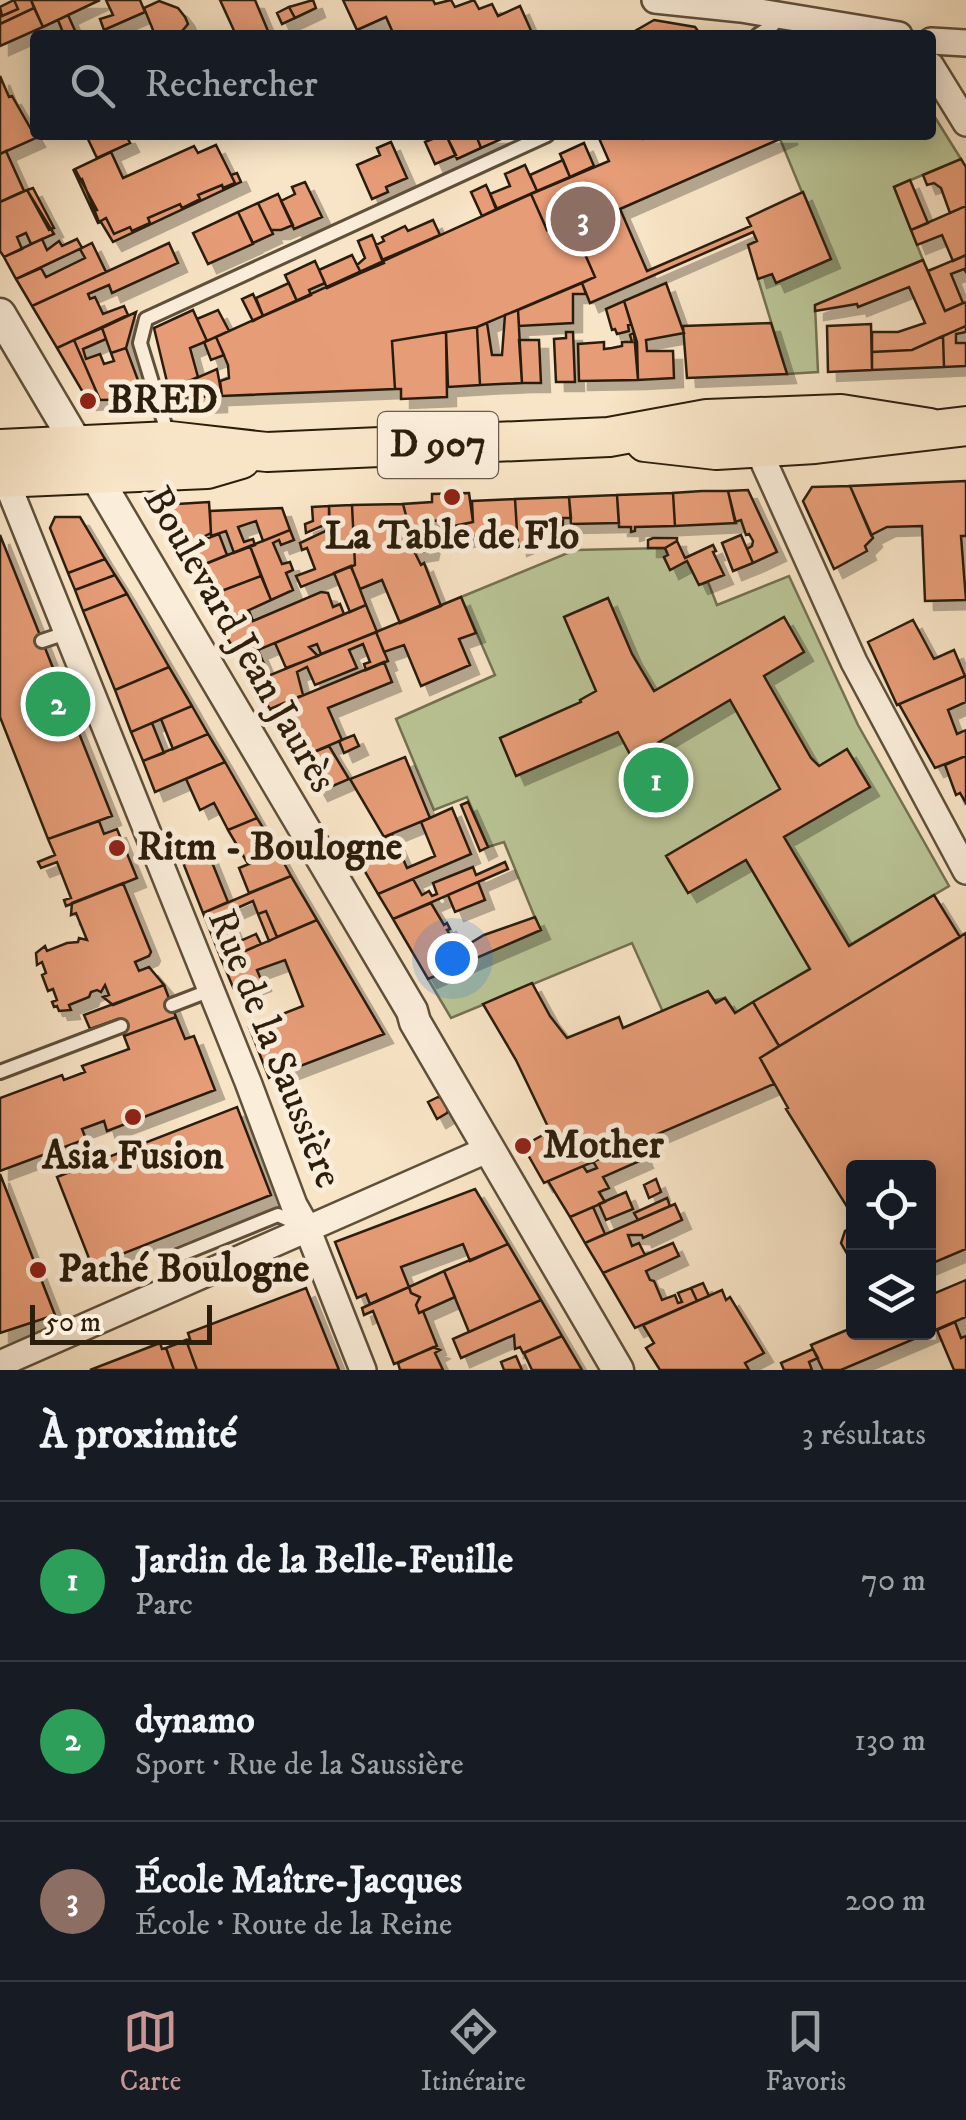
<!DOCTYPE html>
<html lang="fr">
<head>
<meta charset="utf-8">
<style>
  :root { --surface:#171b24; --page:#20242c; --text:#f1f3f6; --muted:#9ea1a6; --line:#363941; --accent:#c59692 }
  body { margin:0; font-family:"IM FELL DW Pica",serif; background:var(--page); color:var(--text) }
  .controls { position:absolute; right:30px; bottom:30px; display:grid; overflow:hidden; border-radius:10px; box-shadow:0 5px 25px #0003 }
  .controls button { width:90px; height:90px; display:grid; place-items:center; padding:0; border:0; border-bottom:2px solid var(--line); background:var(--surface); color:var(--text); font:50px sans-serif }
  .scale { position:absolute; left:30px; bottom:25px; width:182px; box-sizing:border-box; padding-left:10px; border:5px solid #2c1e0c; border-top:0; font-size:28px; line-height:35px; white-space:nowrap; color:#2c1e0c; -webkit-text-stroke:8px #faedda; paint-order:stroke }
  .you { position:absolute; left:452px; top:958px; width:35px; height:35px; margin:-25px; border:8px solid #fff; border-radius:50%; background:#1a73e8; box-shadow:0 0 0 15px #1a73e833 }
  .badge { display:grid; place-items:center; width:65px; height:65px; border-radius:50%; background:var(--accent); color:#fff; font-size:32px; font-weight:700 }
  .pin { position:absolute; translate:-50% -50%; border:5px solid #fff; box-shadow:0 2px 10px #0006 }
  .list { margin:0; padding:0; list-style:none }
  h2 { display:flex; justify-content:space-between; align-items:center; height:130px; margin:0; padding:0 40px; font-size:42px }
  h2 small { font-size:32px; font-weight:400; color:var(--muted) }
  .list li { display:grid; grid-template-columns:65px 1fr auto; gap:30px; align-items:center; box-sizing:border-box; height:160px; padding:0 40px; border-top:2px solid var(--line) }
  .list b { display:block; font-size:38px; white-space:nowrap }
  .list p { margin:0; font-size:32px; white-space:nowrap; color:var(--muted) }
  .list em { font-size:32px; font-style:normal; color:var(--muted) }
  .icon { flex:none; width:55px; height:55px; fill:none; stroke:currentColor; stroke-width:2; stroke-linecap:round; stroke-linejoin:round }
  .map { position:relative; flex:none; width:966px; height:1370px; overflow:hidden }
  .search { position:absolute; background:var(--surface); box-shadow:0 5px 25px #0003; left:30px; right:30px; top:30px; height:110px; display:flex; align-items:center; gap:25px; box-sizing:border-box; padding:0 35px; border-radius:10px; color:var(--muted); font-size:38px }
  .sheet { height:610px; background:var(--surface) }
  nav { display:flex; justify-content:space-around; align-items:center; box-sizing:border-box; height:140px; border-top:2px solid var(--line); background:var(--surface); font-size:28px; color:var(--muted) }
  nav a { display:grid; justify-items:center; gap:5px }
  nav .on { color:var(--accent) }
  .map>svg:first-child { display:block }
  .green { fill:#bac597; stroke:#737252; stroke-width:2.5 }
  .building { fill:#e69c77; stroke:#2c1e0c; stroke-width:2.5; filter:url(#shadow) }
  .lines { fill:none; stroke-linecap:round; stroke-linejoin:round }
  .service-casing { stroke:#5f503a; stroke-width:18 }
  .minor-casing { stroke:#5f503a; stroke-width:30 }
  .tertiary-casing { stroke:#5f503a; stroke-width:35 }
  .primary-casing { stroke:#2c1e0c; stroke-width:42 }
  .service { stroke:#faedda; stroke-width:12 }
  .minor { stroke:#faedda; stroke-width:25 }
  .tertiary { stroke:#faedda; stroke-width:30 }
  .primary { stroke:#f8e4c6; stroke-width:38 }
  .poi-dot { fill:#8f2418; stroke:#faedda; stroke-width:4 }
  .labels { text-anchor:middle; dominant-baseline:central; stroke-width:10; stroke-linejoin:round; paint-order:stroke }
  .shield { fill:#faedda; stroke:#6a5c4a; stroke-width:2.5 }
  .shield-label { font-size:38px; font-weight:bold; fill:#2c1e0c }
  .poi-label { font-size:40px; font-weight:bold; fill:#2c1e0c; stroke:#faedda; text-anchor:start }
  .street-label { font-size:40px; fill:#2c1e0c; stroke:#faedda }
</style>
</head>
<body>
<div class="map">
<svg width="966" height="1370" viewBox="0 0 966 1370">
  <defs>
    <filter id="shadow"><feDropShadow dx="9" dy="9" stdDeviation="0" flood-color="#0004"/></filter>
  </defs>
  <rect width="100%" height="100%" fill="#f8e4c6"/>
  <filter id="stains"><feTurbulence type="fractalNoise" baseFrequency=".002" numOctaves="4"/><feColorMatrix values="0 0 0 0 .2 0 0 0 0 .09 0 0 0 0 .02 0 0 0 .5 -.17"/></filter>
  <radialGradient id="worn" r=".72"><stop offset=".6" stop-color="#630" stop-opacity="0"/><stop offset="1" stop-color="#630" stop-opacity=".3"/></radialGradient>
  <path class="green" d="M931,111L961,159L894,187L923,260L815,305L818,372L787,374L758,279L798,262L813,219L780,139L789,135H931Z
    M665,548L668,555L664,558L670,569L687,561L699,585L708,582L717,605L789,576L858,725L949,886L735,1013L725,998L663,1012L632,943L451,1018L428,979L540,930L504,842L488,847L467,797L434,810L396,719L495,675L461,597L575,550Z"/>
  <path class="building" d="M14,0H31L34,8L0,24V11L2,16L18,9Z
    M14,0L18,9L2,16L0,7Z
    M31,0H100L43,27Z
    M106,0H140L145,12L104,30L100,19L113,15Z
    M220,0H255L268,31L258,35H236Z
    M313,0L316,8L295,18L289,7Z
    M343,0H433L435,4L451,0L455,7L474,0L479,9L492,4L498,16L520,6L533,35H438L436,32L428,35H394L386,17L357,30Z
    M159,1L178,8L185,17L188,24L183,30L187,35H155L144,8Z
    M289,7L295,18L282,24L277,13Z
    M34,8L43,27L0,46V24Z
    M68,15L77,35H64L58,20Z
    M654,20L695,27L701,35H628Z
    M0,76L9,97L12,96L36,138L0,154Z
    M86,135H126L130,143L97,158Z
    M442,135H446L456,155L435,164L425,142Z
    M446,135H476L481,148L457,159Z
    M476,135H505L506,137L481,148Z
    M641,135L643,139L653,135H789L620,209L647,271L751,226L747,218L803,192L831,259L776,283L772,274L758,279L748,245L757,241L753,232L590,303L582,283L595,277L570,220L547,230L531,194L609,161L598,136Z
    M391,142L407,178L386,187L388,192L372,199L357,165L380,155L377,148Z
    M584,143L594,166L570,177L560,154Z
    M216,145L235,183L223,188L222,185L198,195L200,199L182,208L180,204L148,218L150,223L132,231L130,227L114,234L106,218L99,222L94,211L97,210L75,169L111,152L123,178L194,146L198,153Z
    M6,151L24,191L0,202V154Z
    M961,159L966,167V206L950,213L941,188L934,183L927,185L923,175Z
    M563,160L570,177L537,191L530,175Z
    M525,165L537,191L496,209L490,194L510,186L505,174Z
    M73,169L80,180L82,179L99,222L106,218L114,234L130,227L132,231L150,223L148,218L180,204L182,208L200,199L198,195L222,185L223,188L235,183L231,175L237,173L241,182L113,242L101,222L98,223Z
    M910,180L928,223L911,230L894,187Z
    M305,182L322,217L294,229L281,201L295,194L292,187Z
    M486,185L497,209L482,216L471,192Z
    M33,188L54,228L49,230L27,190Z
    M27,190L54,234L31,244L26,233L17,237L22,249L4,257L0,251V202Z
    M278,194L293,225L281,230H271L258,203Z
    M531,194L547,230L570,220L595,277L477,327L392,341L395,389L222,396L220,381L229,378L228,365L216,337Z
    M258,203L273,234L253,243L238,212Z
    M966,206V255L953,261L942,235L917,245L911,230Z
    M238,212L253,244L208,264L193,233Z
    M433,220L440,235L382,260L376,245L384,241L382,237L405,226L408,231Z
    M372,235L384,263L361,273L357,265L365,258L358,241Z
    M42,239L47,250L59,241L62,246L77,239L82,248L16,279L4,257Z
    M92,243L106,272L32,306L16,279L41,268L46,277L85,258L80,249Z
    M169,243L178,263L112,293L109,285L88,294L90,299L95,297L103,314L124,306L128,315L57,348L32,306Z
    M352,255L361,273L327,288L319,270Z
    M966,255V272L964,269L951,274L963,303L945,311L928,271Z
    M923,260L945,311L966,302V326L912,350L872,352V332H898L925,323L909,287L858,307L857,304L815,311V305Z
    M315,261L325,283L309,290L311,295L297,301L285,275Z
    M289,283L297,301L263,316L256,298Z
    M582,283L586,294H573V323L519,326L518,310Z
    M666,283L684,333L646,340L647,351H673L674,378L638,380L637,342L624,301Z
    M253,294L263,316L253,321L242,299Z
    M624,301L631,324L628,325L629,331L617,334L615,329L612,330L606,309Z
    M193,310L207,341L190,348L198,377L169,390L154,328Z
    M218,310L229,331L207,341L197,319Z
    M518,310L522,383L480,385L477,327L487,323L492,355H502L505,315Z
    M136,312L126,348L111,353L102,328Z
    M771,323L787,374L687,378L683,326Z
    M871,324L872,370L828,372L827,326Z
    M966,326V332L956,334V343H966V366L944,367L943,336Z
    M477,327L480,385L448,387L446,332Z
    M102,328L106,339L83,349L86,359L100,354L104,364L114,361L111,353L126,348L145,399L100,400L74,340Z
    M446,332L447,397L401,399V389H395L392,341Z
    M566,332H573L575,382H556L554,339L566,338Z
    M634,333L638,380L579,381L578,344L604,342V349L612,348L622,346V342H632L630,335Z
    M943,336L944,367L872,370V352L912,350Z
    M216,337L224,355L211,360L204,342Z
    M74,340L100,400L88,401L57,348Z
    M519,340H539L541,383H522Z
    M217,369L222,396L169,398V390Z
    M218,396V403L193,404L192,397Z
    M966,481V536H961L966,600L925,601L922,526L887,527L871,535L850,486Z
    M850,486L873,538L865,546L867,551L834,569L803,501L812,487Z
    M748,490L777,552L753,563L747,549L752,546L753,541L749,534L746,535L741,520L735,522L728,491Z
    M702,491H728L736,523L675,526L673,493Z
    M469,493L473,522L446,528L445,519L428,522L424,526L425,533L412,538L403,504L432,502V494Z
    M673,493L675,526L635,527V531L631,532V527H619L617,495Z
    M617,495L619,523L571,524L569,497Z
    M569,497L571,518H563V527L543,536L544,528L533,529V525H530V542L518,547L515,499Z
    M515,499L517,532L486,533L442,543L439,529L473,522L472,501Z
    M209,502L211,533L176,550L162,528L161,505Z
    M403,504L412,538L421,535L422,539L431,542L429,551L415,553L421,565L424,563L441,606L400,623L382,580L360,589L357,581L351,567L355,565L352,505Z
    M352,505L355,565L301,587L296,576L315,569L307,548L302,550L300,543L330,529L329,506Z
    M329,506V523L306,533L305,524L313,521L312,507Z
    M282,508L290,530L263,541L256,521L238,527L244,542L253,539L255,545L234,553L226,531L211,536L210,511Z
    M55,517H80L105,559L68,573L50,528Z
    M290,530L294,540L281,545L279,540L273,543L282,564L290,562L293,570L286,573L293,590L271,600L250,546Z
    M219,534L227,555L188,571L176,550Z
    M0,535L112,816L48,839L0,717Z
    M741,535L753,563L733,571L722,543Z
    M653,538H677V541L665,548H648V540Z
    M677,541L685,558L713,545L716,551L713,552L724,575L699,585L687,561L670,570L664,557L668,555L665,548Z
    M250,546L261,576L203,598L188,571Z
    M105,559L115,575L75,590L68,573Z
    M351,566L366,605L350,612L334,573Z
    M115,575L127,594L83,611L75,590Z
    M261,576L271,600L219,624L203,598Z
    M321,592L328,593L333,607L340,604L344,614L239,658L219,624L249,611L253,621Z
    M127,594L169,667L115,690L83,611Z
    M461,597L476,633L459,639L470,665L421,686L404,645L384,652L376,632Z
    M608,598L632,654L654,691L784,617L804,652L764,676L811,758L819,766L847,749L870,787L784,837L849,946L934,895L960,937L779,1046L753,1002L810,969L746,860L688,893L666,856L780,789L730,700L632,758L618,732L516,776L500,738L581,702L580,700L596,691L564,617Z
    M366,605L377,632L321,654L317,644L309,647L318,656L286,668L275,643Z
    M913,620L934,659L954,650L965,676L897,705L868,642Z
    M376,632L388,661L366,670L364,664L370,662L363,644L349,650L357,668L315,685L307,667L297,672L303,695L270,709L253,682Z
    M258,650L269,675L253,682L239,658Z
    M384,662L392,682L328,708L342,740L299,758L270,709Z
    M169,667L192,706L131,732L115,690Z
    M966,676V702L948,710L957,734L966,730V756L935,768L899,704Z
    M192,706L208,734L173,749L161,719Z
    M152,723L164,753L143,761L131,732Z
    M208,734L225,762L155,792L143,761Z
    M354,735L359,746L344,753L339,741Z
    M329,746L349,779L319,792L299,758Z
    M966,756V803L960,793L956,795L945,765Z
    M405,757L430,818L384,837L350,779Z
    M225,762L257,818L228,830L214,803L200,810L186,779Z
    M468,802L488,847L480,851L461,805Z
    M452,808L471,854L378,894L353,851L392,834L407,868L435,856L421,822Z
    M257,818L278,852L248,864L228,830Z
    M99,821L104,834L117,829L137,878L66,906L64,900L71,898L57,862L41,868L38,862L55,855L48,839Z
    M203,840L228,902L203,913L178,850Z
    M278,852L291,876L249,893L239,868Z
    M505,862L508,869L393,919L378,894L413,879L422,895L429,891L432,896L437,894L433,883L473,867L476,875Z
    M291,876L317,920L277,937L266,911L258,914L253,901L226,913L238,942L256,934L261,944L222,961L203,913Z
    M478,882L485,900L455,912L448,895Z
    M123,883L151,952L149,956L135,962L139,971L149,967L164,985L113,1005L103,997L109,995L105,985L101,992L97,990L91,992L89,997L69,1005L71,1010L59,1011L57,1006L54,1007L52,1002L57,1000L53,989L48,991L42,975L46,973L42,962L37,965L36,953L45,946L47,951L67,943L78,942L79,938L87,940L76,913L71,915L72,903Z
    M431,903L444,925L447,923L450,929L447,930L459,950L484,935L535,917L541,930L428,979L393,919Z
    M266,911L277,937L269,941L258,914Z
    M317,920L384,1034L269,1078L249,1027L303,1006L285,960L257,970L262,982L235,992L222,961Z
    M966,933V1249L928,1265V1168H854V1218L786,1109L788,1108L760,1058Z
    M532,983L550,1016L567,1038L619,1017L623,1028L708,991L716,1003L725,998L735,1013L753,1002L779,1046L760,1058L774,1084L544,1183L523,1146L550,1131L516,1060L483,1004Z
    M164,985L176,1017L124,1036L118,1019L90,1029L84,1015Z
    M176,1017L185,1039L194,1036L215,1090L107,1131L104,1121L82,1129L86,1139L0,1171V1098L62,1075L64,1080L85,1072L82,1066L129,1049L124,1036Z
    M438,1097L443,1098L449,1107L447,1113L437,1119L428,1102Z
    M237,1107L271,1195L92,1266L57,1177Z
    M637,1143L644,1159L603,1177L609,1188L599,1192L605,1202L570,1217L548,1181L583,1166L587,1172L597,1168L593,1161Z
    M0,1174L55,1315L0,1333Z
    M656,1179L661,1192L649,1198L644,1185Z
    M475,1189L508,1244L470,1261L463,1244L401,1267L409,1287L370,1304L366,1294L357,1298L335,1242Z
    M626,1192L633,1209L606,1220L599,1204Z
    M667,1198L670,1206L638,1220L634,1213Z
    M675,1204L682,1220L643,1238L642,1235H628L632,1246L639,1243L645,1255L603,1273L585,1243Z
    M593,1207L605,1234L585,1243L570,1217Z
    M854,1225V1266L841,1243L845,1231Z
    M673,1243L679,1256L646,1271L650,1280L654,1281L662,1300L675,1295L678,1303L682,1302L678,1293L691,1288L697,1301L635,1328L603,1273Z
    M508,1244L541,1300L469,1332L444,1271Z
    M444,1271L455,1297L419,1313L416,1305L420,1297L411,1293L409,1287Z
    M966,1280V1317L841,1370H823L811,1345L854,1327V1332H928V1296Z
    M703,1283L709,1296L697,1301L691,1288Z
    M409,1287L411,1293L420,1297L416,1305L419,1313L423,1311L437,1346L394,1364L373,1311L364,1315L362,1308Z
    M306,1288L339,1370H90L160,1343L162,1349L166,1348L190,1339L188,1333Z
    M722,1290L726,1300L730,1297L764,1353L745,1363L749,1370H660L646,1348L654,1343L643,1325Z
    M541,1300L562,1336L523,1353L520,1347L515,1349L514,1335L461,1358L453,1339Z
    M955,1322L961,1338L966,1336V1370H954L937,1330Z
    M562,1336L582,1370H532L524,1353Z
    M186,1340L197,1370H174L166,1348Z
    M433,1347L440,1350L435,1353L443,1370H400L398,1363Z
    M813,1349L818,1358L809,1362L812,1370H784L781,1363Z
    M516,1356L522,1370H504L501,1362Z"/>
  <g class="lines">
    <defs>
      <path id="service" d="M758,35L773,25L775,16
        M168,435L140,343L146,319L547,135
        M42,641L66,633
        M172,1005L211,990
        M0,1072L121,1026
        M177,1256L278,1215L300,1225"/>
      <path id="minor" d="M655,0L741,9L899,35
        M931,41L966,43
        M931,66L966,123
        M752,436L854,662L966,871
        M5,478L248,1082L294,1205L307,1228L363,1370
        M0,1364L489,1149"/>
      <path id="tertiary" d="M0,314L412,1011L415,1022L618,1370"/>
      <path id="primary" d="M645,442L716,450L815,444L966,426
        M0,449L170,441L267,452L609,437L707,419L841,414L930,428
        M0,478L207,469L241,459"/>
    </defs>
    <use href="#service" class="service-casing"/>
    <use href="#minor" class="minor-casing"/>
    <use href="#tertiary" class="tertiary-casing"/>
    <use href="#primary" class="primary-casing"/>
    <use href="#service" class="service"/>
    <use href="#minor" class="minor"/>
    <use href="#tertiary" class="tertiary"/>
    <use href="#primary" class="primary"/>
  </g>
  <g class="poi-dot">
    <circle cx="88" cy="401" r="10"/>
    <circle cx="452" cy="497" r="10"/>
    <circle cx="117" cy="848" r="10"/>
    <circle cx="133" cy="1117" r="10"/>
    <circle cx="523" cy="1146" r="10"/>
    <circle cx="38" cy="1270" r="10"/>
  </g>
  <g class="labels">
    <rect class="shield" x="378" y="412" width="120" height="66" rx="8"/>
    <g class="shield-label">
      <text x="438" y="445">D 907</text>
    </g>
    <g class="poi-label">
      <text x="108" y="401">BRED</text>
      <text x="452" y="537" text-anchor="middle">La Table de Flo</text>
      <text x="137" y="848">Ritm - Boulogne</text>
      <text x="543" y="1146">Mother</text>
      <text x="133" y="1157" text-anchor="middle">Asia Fusion</text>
      <text x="58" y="1270">Pathé Boulogne</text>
    </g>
    <g class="street-label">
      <text transform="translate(239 640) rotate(60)">Boulevard Jean Jaurès</text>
      <text transform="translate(274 1049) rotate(68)">Rue de la Saussière</text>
    </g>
  </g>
  <rect width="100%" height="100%" filter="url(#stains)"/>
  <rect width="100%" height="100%" fill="url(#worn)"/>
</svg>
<div class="controls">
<button><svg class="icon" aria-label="locate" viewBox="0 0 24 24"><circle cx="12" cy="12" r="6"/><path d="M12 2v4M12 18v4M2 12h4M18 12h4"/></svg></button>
<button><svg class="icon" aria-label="layers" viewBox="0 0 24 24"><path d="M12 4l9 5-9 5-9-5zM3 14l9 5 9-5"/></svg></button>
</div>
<div class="scale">50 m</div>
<div class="you"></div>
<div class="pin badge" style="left:656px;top:780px;background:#2e9e5b">1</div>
<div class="pin badge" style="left:58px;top:704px;background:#2e9e5b">2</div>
<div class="pin badge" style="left:583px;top:219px;background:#8d6e63">3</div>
<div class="search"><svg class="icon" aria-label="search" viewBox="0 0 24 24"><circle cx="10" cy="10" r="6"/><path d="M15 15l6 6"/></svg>Rechercher</div>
</div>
<section class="sheet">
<h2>À proximité<small>3 résultats</small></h2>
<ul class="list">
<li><span class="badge" style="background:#2e9e5b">1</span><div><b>Jardin de la Belle-Feuille</b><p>Parc</p></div><em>70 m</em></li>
<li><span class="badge" style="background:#2e9e5b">2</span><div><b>dynamo</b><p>Sport · Rue de la Saussière</p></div><em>130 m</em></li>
<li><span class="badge" style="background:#8d6e63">3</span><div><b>École Maître-Jacques</b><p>École · Route de la Reine</p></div><em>200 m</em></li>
</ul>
</section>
<nav>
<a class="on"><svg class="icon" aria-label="map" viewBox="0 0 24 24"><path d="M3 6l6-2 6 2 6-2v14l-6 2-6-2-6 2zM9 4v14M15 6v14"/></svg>Carte</a>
<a><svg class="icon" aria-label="directions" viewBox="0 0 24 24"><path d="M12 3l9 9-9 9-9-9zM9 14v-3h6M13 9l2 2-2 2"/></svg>Itinéraire</a>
<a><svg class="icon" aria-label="saved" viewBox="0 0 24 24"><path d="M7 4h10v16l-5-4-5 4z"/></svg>Favoris</a>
</nav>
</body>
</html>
